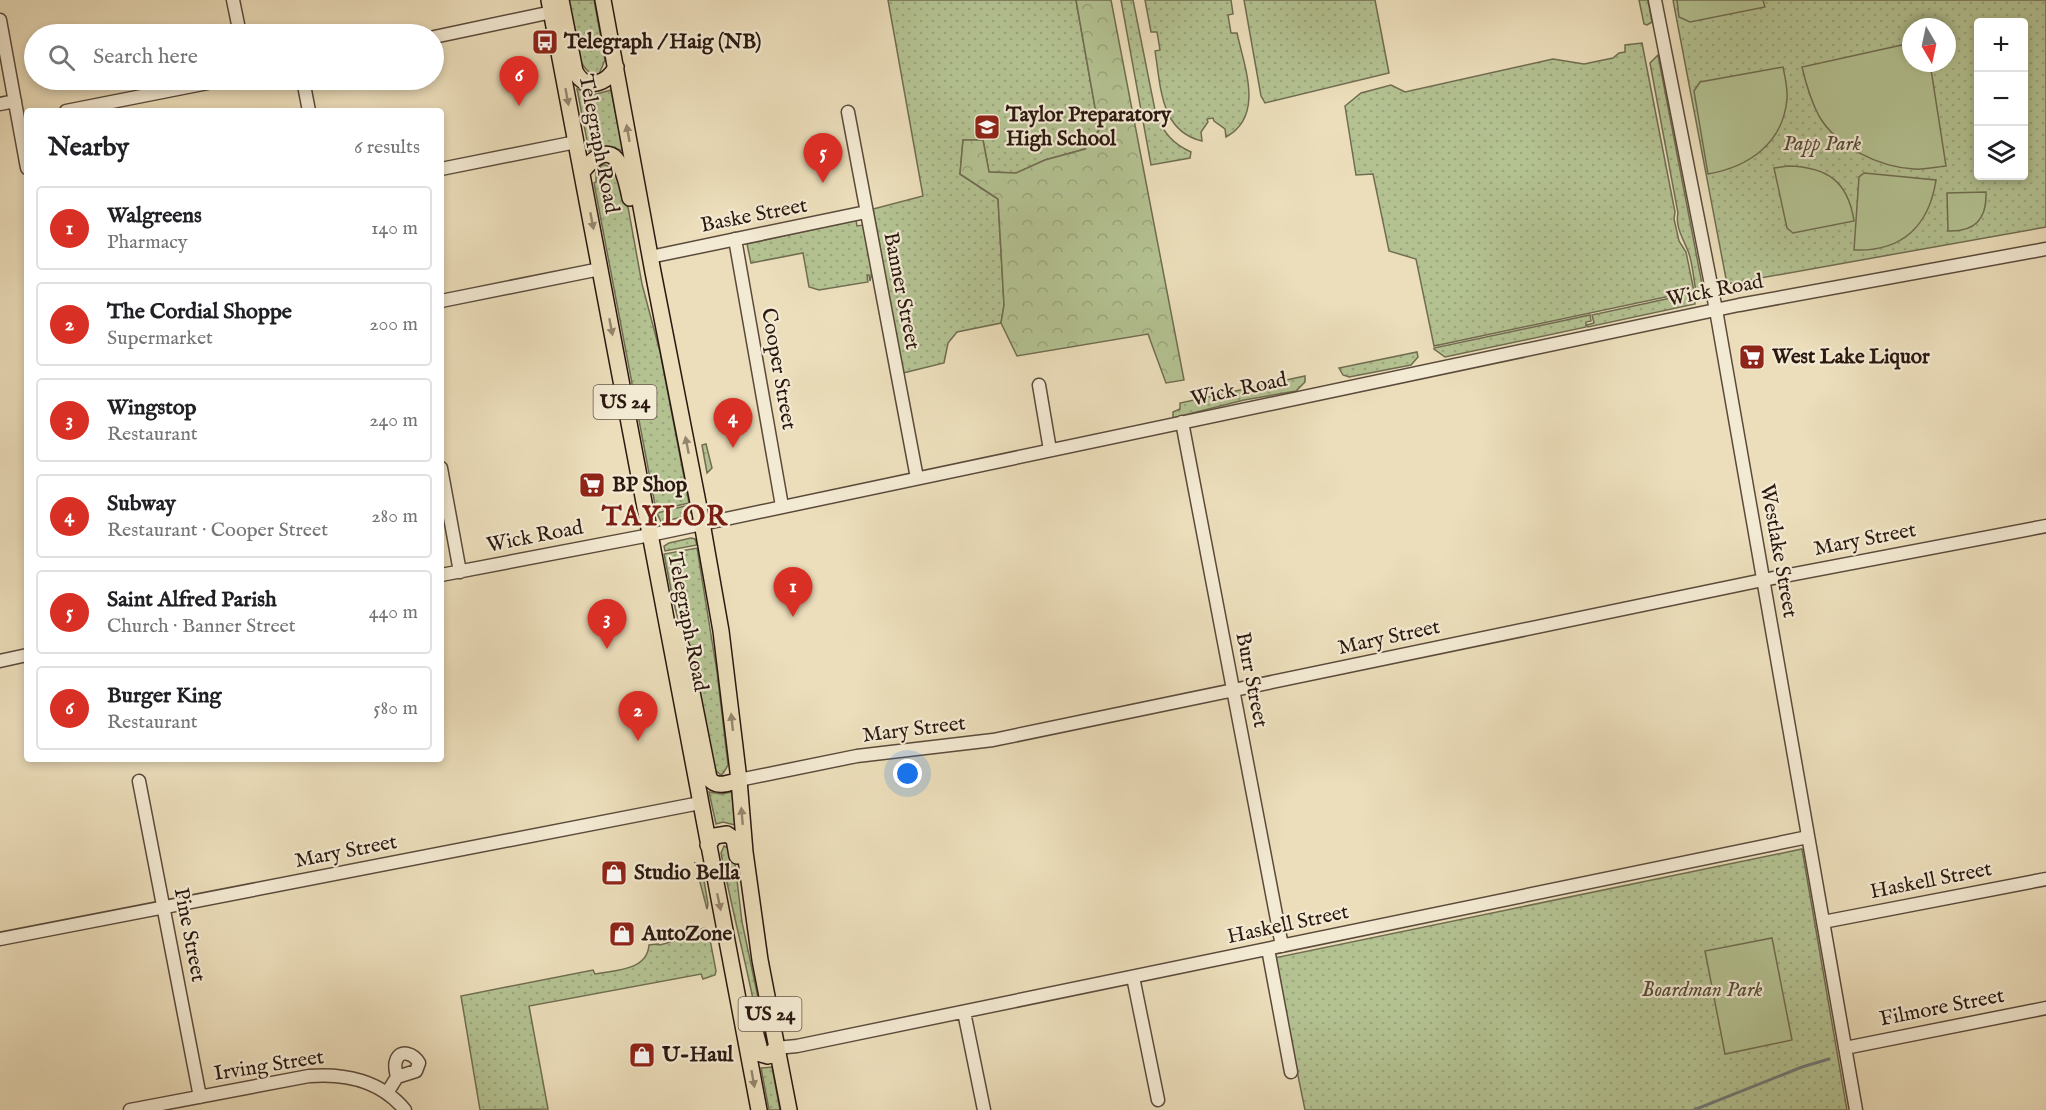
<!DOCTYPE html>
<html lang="en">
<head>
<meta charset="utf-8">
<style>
  :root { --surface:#fff; --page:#f6f6f6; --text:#202124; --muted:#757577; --line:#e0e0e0; --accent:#d93025 }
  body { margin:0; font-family:"IM FELL English",serif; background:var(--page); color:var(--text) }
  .controls { position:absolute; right:18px; top:18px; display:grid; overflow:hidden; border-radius:6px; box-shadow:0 3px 9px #0003 }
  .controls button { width:54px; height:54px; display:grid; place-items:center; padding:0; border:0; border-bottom:2px solid var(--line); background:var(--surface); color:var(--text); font:30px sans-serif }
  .compass { position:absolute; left:1902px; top:18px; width:54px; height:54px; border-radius:50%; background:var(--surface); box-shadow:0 3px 9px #0003; rotate:171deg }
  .you { position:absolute; left:908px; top:774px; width:21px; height:21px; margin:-15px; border:4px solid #fff; border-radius:50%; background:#1a73e8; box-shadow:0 0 0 9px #1a73e833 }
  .badge { display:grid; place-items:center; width:39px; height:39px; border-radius:50%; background:var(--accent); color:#fff; font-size:20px; font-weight:700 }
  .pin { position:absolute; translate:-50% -50px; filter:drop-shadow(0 2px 3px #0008) }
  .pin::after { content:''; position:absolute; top:32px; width:21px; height:18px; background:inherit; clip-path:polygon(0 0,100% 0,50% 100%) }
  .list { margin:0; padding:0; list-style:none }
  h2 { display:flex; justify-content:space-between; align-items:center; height:78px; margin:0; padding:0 24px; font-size:26px }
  h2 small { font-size:20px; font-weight:400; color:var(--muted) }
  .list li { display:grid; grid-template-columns:39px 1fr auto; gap:18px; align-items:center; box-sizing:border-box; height:84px; margin:0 12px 12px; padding:0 12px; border:2px solid var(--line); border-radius:6px }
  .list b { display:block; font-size:22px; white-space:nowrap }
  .list p { margin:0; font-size:20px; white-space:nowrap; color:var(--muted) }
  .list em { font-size:20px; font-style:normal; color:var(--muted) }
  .icon { flex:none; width:33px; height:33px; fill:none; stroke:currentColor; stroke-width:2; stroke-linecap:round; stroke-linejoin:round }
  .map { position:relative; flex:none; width:2046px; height:1110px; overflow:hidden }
  .search { position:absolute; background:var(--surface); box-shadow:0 3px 9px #0003; left:24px; top:24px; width:420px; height:66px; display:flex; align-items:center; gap:15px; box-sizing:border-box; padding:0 21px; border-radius:33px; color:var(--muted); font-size:22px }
  .panel { position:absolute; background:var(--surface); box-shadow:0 3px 9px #0003; left:24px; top:108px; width:420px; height:654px; border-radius:6px }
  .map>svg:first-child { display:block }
  .grass { fill:url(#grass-dots); stroke:#706d51; stroke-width:1.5; fill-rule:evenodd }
  .forest { fill:url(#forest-crowns); stroke:#706d51; stroke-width:1.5 }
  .garden { fill:#b4c292; stroke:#706d51; stroke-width:1.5 }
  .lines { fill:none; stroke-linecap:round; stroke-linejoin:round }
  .stream { stroke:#707977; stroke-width:3 }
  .minor-casing { stroke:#5b4a3b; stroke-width:15 }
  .major-casing { stroke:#2b1810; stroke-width:18 }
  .minor { stroke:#f3ead3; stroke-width:12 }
  .major { stroke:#ecdebb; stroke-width:15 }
  .oneway { fill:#95856e }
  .labels { text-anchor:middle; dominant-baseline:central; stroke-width:4.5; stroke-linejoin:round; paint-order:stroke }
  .shield { fill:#f3ead3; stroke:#67574a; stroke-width:1.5 }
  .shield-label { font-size:20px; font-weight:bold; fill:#2b1810 }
  .poi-label { font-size:21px; font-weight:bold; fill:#2b1810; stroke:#f3ead3; text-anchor:start }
  .street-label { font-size:21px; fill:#2b1810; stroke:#f3ead3 }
  .park-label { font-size:21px; font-style:italic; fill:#544b37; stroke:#f3ead3 }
  .district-label { font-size:27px; font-weight:bold; letter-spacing:1.5px; fill:#7a1f14; stroke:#f3ead3 }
</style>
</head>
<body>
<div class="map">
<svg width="2046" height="1110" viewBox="0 0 2046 1110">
  <defs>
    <pattern id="grass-dots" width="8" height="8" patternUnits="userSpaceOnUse" patternTransform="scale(1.5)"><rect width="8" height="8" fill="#b4c292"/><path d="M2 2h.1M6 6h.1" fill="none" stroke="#9ba67d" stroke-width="1.8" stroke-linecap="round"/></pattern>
    <pattern id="forest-crowns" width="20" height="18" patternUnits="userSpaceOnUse" patternTransform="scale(1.5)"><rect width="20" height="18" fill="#b4c292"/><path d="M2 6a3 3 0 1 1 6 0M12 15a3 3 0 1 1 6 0" fill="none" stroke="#9ba67d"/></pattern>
  </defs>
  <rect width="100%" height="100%" fill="#ecdebb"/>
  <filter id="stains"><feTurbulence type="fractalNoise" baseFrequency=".00333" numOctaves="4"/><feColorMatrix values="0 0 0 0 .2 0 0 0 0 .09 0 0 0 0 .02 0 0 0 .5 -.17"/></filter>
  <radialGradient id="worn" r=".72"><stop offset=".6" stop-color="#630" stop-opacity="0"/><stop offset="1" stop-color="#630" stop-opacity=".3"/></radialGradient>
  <path class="grass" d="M565,0H594L605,60L599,74L594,75C573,66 570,21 565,0Z
    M888,0H1076L1099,130L1085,149L1045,160L1016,173L989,172L983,140H963L960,174L998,199L1004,305L1001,323L957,332L948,343L944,363L903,373L873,209L923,196Z
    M1121,0H1133L1156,115C1164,133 1173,144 1191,152L1190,158L1151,165Z
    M1145,0H1231L1233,14L1228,15L1231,33H1237C1244,66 1265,116 1226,137L1225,129L1214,121L1213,118L1207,119L1208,122L1201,132L1202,141C1160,131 1161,87 1155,51L1160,50L1157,32H1151Z
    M1244,0H1375L1389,73L1265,103L1261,96Z
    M1639,0H1648L1652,22L1647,25L1644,24Z
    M1673,0H2046V227L1727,284ZM1978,22H2024V176H1978ZM1911,27H1947V63H1911Z
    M1642,43L1675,212L1674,219L1679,241L1686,252L1694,291L1434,346L1416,259L1389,251L1373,174L1356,175L1345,106L1361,93L1391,85L1405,92L1553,59L1584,64L1613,58L1619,53L1625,52V45Z
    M1658,55L1703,289L1696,291C1693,278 1693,263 1688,251C1683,238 1675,227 1678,213L1650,63Z
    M577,89L593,95L611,90L623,151C609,145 602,145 589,151Z
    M602,165H606L617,173L624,185L642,284L660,352L689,503L658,510H656L594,183L596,182V172Z
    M856,220L857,226L863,225L872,272L870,281L869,275H867L868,282L819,290L809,287L803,253L751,263L747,244Z
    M1694,293L1695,304L1588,327L1587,325L1594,323L1592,315Z
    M1590,315L1591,321L1586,322V327L1445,357L1434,349V348Z
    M1417,352L1418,357L1411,365L1349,377L1343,375L1339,368Z
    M1305,376V382L1296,391L1244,400L1173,418V412L1180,409V403Z
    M706,444L712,468L707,473L702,445Z
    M689,505L691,512L687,516L661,522L657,513Z
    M691,538L695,539L697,545L665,551L664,546L669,543Z
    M697,548L717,672L728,765L724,772L721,775L715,770L672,595L664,554Z
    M709,792L721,794L732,792L735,825L723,822L716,824Z
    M724,846L729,848L734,855L742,922L768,1045H764L761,1040C750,977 733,916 721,853Z
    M1802,849L1847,1110H1305L1274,958Z
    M695,863L701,865L702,869L708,904L707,909Z
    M705,928L708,929L716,971L715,975L703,979L701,974L529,1006L548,1109L480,1110L461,996L593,970L595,974C615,970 647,971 649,945L658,944L660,945L681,939L680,933Z
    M772,1067L780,1110H769L761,1068Z"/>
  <path class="forest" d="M1076,0H1111L1184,380L1166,383L1148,334L1017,356L1001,323L1004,305L998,199L960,174L963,140H983L989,172L1016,173L1045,160L1085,149L1099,130Z"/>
  <path class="garden" d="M1677,0H1763L1765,7L1690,22L1679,17Z
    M1911,43V63H1930L1946,166C1936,167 1924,170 1914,169C1879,167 1837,147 1819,116C1811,101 1806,84 1802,67Z
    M1783,67C1785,77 1788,89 1787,99C1783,144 1748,167 1708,174L1694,91L1700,82Z
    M1788,166C1827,167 1848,181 1854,221L1793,233L1787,228L1774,168Z
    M1864,173L1936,180C1929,226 1902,252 1854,250L1859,177Z
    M1986,192C1987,219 1975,232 1948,231L1947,193Z
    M1772,938L1792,1040L1725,1054L1705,951Z"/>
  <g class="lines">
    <path class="stream" d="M1694,1110L1802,1067L1829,1059"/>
    <defs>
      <path id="minor" d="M233,0L240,34
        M1655,0L1716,310L1856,1110
        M0,20L27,168
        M434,37L552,12
        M303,80L309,111
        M0,104L15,101
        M66,111L223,80
        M848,112L917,478
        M441,169L576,142
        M735,239L782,506
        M650,257L866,212
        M441,301L600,269
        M1039,385L1050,450
        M1182,422L1282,946
        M441,468L460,572
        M441,575L650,535L1739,305L2046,249
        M0,661L27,655
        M739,780L857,756L993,740L1763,580L2046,526
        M139,781L200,1097
        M1823,922L2046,879
        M0,939L700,803
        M1268,949L1291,1072
        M1133,977L1158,1100
        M964,1012L984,1110
        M776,1048L797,1046L1808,837
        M1845,1048L2046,1008
        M387,1093L397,1077C396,1072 394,1066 396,1061C400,1048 414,1054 419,1063L416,1071L397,1077
        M130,1110L309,1076C345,1073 381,1081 405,1110"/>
      <path id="major" d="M549,0L759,1110
        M561,0L575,71C585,92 607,84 616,67
        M603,0L653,272L702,523L721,631L739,780L745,852L760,960L789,1110
        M582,172C614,132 624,168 630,198
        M674,631L683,650L687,667L709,778C716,789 729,783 739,780
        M708,845L715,836L727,834L734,839L737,856
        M755,1031L761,1054L768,1056L776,1048"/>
    </defs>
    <use href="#minor" class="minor-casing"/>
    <use href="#major" class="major-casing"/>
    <use href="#minor" class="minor"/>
    <use href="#major" class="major"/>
  </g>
  <defs><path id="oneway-solid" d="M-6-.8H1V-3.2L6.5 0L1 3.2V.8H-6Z" transform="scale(1.5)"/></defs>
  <g class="oneway">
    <use href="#oneway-solid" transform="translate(567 97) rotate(80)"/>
    <use href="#oneway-solid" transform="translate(628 133) rotate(-100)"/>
    <use href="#oneway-solid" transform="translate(592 221) rotate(79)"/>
    <use href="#oneway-solid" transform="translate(611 327) rotate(79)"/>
    <use href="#oneway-solid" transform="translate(687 445) rotate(-101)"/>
    <use href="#oneway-solid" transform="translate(732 722) rotate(-96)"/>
    <use href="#oneway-solid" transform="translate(742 816) rotate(-95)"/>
    <use href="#oneway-solid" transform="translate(719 902) rotate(78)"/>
    <use href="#oneway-solid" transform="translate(753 1079) rotate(80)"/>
  </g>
  <defs>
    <symbol id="bus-square" viewBox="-11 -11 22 22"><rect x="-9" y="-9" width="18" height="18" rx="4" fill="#8f2418" stroke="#f3ead3"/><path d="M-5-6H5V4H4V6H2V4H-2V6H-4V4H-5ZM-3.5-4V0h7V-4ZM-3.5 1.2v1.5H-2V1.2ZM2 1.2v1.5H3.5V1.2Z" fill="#fff"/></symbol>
    <symbol id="school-square" viewBox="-11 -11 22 22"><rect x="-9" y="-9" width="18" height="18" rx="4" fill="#8f2418" stroke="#f3ead3"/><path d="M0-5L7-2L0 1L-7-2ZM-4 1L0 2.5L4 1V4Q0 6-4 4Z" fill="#fff"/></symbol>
    <symbol id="supermarket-square" viewBox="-11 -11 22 22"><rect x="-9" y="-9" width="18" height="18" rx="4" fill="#8f2418" stroke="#f3ead3"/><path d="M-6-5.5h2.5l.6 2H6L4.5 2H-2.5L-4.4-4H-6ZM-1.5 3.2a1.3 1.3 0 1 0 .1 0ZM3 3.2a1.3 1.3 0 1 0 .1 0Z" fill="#fff"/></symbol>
    <symbol id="shop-square" viewBox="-11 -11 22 22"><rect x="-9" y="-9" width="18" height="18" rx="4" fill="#8f2418" stroke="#f3ead3"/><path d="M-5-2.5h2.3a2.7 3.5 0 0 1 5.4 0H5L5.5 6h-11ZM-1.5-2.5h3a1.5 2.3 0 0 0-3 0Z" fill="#fff"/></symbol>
  </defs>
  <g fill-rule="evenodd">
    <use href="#bus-square" x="530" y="27" width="30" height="30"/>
    <use href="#school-square" x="972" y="112" width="30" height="30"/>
    <use href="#supermarket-square" x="1737" y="342" width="30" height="30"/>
    <use href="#supermarket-square" x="577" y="470" width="30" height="30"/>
    <use href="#shop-square" x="599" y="858" width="30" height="30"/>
    <use href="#shop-square" x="607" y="919" width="30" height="30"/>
    <use href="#shop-square" x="627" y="1040" width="30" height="30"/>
  </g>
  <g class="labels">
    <g class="shield">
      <rect x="593.5" y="385" width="63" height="34" rx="4.5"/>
      <rect x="738.5" y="997" width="63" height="34" rx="4.5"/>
    </g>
    <g class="shield-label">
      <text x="625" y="402">US 24</text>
      <text x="770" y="1014">US 24</text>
    </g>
    <g class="poi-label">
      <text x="564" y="42">Telegraph / Haig (NB)</text>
      <text x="1006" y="115">Taylor Preparatory<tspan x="1006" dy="24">High School</tspan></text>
      <text x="1772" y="357">West Lake Liquor</text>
      <text x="612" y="485">BP Shop</text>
      <text x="634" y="873">Studio Bella</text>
      <text x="642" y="934">AutoZone</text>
      <text x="662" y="1055">U-Haul</text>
    </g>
    <g class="street-label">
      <text transform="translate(598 144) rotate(79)">Telegraph Road</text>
      <text transform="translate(754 216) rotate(-11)">Baske Street</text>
      <text transform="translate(901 291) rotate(79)">Banner Street</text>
      <text transform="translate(1715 291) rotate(-11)">Wick Road</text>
      <text transform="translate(778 369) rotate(80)">Cooper Street</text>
      <text transform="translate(1239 390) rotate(-12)">Wick Road</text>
      <text transform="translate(535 537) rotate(-11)">Wick Road</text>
      <text transform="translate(1865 540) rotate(-11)">Mary Street</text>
      <text transform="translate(1778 551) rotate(80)">Westlake Street</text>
      <text transform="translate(687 622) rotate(79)">Telegraph Road</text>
      <text transform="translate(1389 638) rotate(-12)">Mary Street</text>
      <text transform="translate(1251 680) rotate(79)">Burr Street</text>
      <text transform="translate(914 730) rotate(-7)">Mary Street</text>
      <text transform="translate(346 852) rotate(-11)">Mary Street</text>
      <text transform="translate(1931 881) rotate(-11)">Haskell Street</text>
      <text transform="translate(1288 925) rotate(-12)">Haskell Street</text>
      <text transform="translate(189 935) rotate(79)">Pine Street</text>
      <text transform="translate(1942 1008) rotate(-11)">Filmore Street</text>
      <text transform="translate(269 1066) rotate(-9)">Irving Street</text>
    </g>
    <g class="park-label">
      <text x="1822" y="144">Papp Park</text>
      <text x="1702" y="990">Boardman Park</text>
    </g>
    <g class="district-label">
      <text x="665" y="518">TAYLOR</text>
    </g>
  </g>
  <rect width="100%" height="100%" filter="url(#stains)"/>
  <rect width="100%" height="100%" fill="url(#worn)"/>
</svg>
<div class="controls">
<button>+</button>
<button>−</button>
<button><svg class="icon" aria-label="layers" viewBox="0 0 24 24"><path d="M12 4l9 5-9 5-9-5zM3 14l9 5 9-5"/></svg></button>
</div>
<svg class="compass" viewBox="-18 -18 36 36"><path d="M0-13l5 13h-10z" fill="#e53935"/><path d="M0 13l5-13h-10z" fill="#757577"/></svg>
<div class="you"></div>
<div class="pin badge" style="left:793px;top:617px">1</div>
<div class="pin badge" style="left:638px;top:741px">2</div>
<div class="pin badge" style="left:607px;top:649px">3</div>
<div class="pin badge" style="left:733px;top:448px">4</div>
<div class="pin badge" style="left:823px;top:183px">5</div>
<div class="pin badge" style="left:519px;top:106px">6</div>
<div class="search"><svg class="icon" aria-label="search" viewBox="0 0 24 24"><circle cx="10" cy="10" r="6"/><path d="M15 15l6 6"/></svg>Search here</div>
<section class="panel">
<h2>Nearby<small>6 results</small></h2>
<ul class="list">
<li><span class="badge">1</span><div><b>Walgreens</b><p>Pharmacy</p></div><em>140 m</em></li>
<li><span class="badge">2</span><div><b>The Cordial Shoppe</b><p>Supermarket</p></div><em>200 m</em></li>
<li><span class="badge">3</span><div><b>Wingstop</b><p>Restaurant</p></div><em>240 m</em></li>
<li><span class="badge">4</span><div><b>Subway</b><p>Restaurant · Cooper Street</p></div><em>280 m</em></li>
<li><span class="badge">5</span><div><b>Saint Alfred Parish</b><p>Church · Banner Street</p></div><em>440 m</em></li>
<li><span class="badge">6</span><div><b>Burger King</b><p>Restaurant</p></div><em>580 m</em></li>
</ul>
</section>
</div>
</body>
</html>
